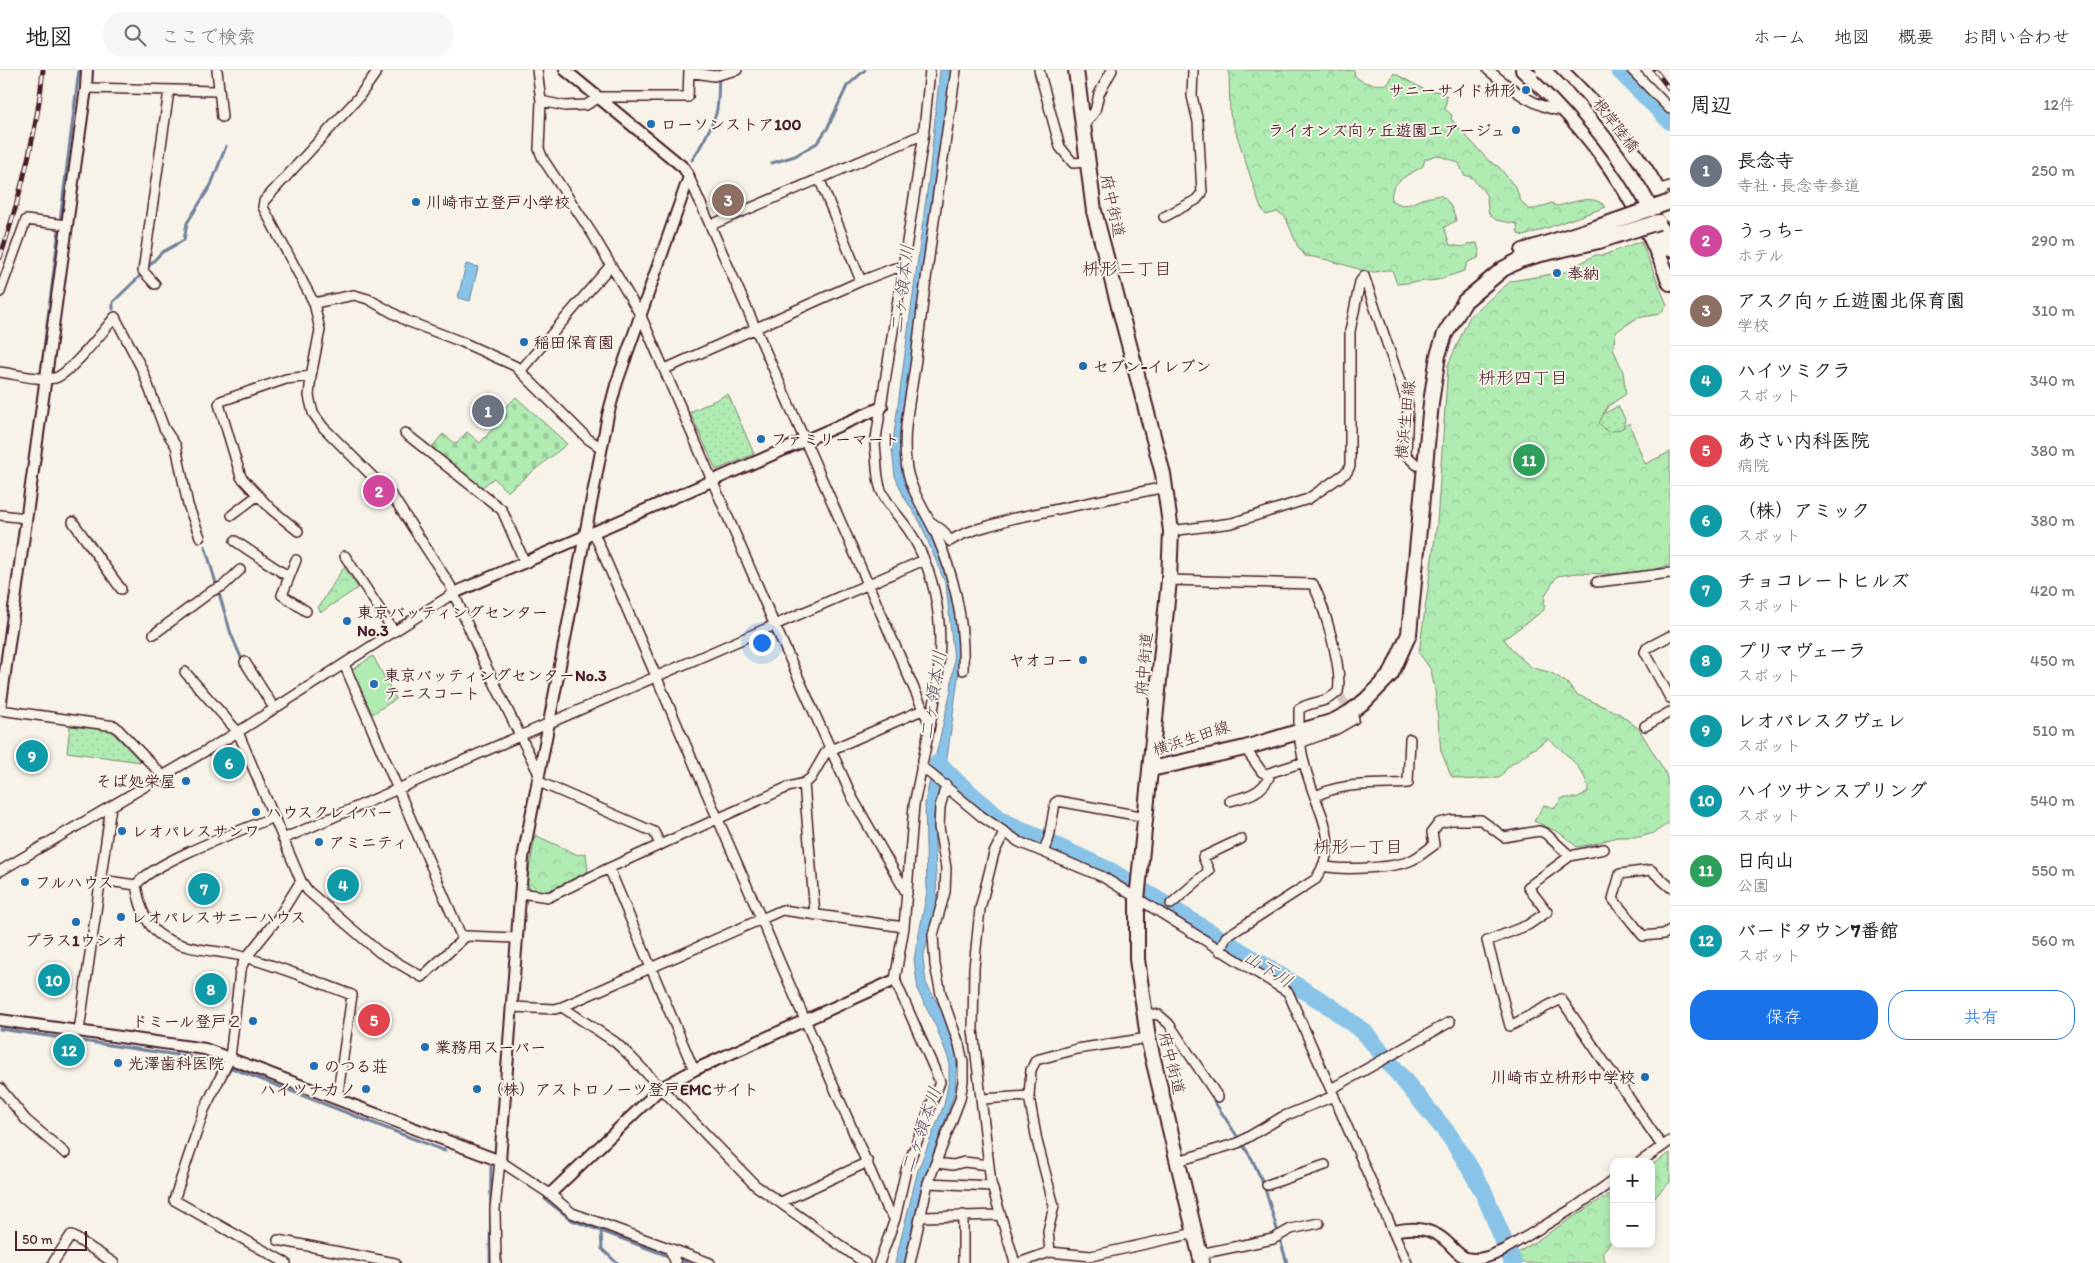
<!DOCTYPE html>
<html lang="ja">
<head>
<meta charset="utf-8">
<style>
  :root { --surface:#fff; --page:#f6f6f6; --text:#222; --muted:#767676; --line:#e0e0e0; --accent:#1a73e8 }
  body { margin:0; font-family:Itim,"Klee One",sans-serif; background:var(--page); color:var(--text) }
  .controls { position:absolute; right:15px; bottom:15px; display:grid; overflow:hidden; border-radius:10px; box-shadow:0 2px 8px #0003 }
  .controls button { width:45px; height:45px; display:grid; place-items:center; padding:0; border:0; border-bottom:1px solid var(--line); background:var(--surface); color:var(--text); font:25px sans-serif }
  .scale { position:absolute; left:15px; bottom:12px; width:72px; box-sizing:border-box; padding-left:5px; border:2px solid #4a1f2b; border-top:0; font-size:14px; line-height:18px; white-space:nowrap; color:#4a1f2b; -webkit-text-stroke:4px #f7f3e8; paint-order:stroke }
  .you { position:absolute; left:761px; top:572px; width:18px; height:18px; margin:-12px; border:4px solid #fff; border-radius:50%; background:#1a73e8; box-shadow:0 0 0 8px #1a73e833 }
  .badge { display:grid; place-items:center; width:32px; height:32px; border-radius:50%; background:var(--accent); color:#fff; font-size:16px; font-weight:700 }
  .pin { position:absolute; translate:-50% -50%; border:2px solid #fff; box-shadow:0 1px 5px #0006 }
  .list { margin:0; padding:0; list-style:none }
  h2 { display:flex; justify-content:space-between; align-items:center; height:65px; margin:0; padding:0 20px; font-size:21px }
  h2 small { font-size:16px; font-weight:400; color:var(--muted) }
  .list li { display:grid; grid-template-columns:32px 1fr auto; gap:15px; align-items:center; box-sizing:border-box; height:70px; padding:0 20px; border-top:1px solid var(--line) }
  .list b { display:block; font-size:19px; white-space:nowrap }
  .list p { margin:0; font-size:16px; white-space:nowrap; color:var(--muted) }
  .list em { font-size:16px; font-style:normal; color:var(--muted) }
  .actions { display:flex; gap:10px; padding:15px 20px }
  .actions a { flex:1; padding:11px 0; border:1px solid var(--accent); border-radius:20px; text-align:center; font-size:18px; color:var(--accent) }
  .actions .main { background:var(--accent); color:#fff }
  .icon { flex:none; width:28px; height:28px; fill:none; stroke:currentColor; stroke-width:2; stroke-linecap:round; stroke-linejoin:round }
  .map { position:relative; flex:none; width:1670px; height:1193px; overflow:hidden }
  header { display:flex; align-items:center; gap:30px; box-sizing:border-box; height:70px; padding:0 25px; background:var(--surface); border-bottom:1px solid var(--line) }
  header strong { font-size:24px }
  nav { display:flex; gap:28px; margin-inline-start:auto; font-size:18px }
  .search { width:350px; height:45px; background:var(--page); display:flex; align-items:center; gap:12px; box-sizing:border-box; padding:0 18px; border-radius:20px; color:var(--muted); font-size:19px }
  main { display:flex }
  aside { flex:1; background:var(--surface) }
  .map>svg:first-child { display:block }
  .grass { fill:url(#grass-dots); stroke:#7d866e }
  .forest { fill:url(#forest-crowns); stroke:#7d866e }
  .cemetery { fill:url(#cemetery-stones); stroke:#7d866e }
  .pitch { fill:#b0ecb2; stroke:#7d866e }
  .water { fill:#89c4e8; stroke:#70829c }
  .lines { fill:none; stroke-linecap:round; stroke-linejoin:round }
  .stream { stroke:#70829c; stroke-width:3 }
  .river { stroke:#89c4e8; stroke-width:18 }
  .minor-tunnel { stroke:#d4c9c2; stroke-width:9; stroke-dasharray:9 4.5; stroke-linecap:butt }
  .minor-casing { stroke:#4a1f2b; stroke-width:12 }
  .tertiary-casing { stroke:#4a1f2b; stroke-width:14 }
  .primary-casing { stroke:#4a1f2b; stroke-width:18 }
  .minor { stroke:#f7f3e8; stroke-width:9 }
  .tertiary { stroke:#f7f3e8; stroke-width:10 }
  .primary { stroke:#f7f3e8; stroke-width:14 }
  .rail-casing { stroke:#4a1f2b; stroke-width:5 }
  .rail { stroke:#f7f3e8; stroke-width:3; stroke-dasharray:9; stroke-linecap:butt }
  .primary-bridge-casing { stroke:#4a1f2b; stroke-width:18; stroke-linecap:butt }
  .primary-bridge { stroke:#f7f3e8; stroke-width:14 }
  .poi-dot { fill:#1f6fb2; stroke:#f7f3e8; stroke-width:2 }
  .labels { text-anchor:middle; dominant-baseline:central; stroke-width:4; stroke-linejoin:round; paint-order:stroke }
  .poi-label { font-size:16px; font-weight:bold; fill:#4a1f2b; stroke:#f7f3e8; text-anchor:start }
  .street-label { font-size:16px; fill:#4a1f2b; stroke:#f7f3e8 }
  .neighbourhood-label { font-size:18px; fill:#4a1f2b; stroke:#f7f3e8 }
  .water-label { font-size:18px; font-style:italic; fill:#5d5164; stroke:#f7f3e8 }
</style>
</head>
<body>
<header>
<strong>地図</strong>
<div class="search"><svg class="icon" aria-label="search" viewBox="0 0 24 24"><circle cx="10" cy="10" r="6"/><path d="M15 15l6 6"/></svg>ここで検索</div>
<nav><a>ホーム</a><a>地図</a><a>概要</a><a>お問い合わせ</a></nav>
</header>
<main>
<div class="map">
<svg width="1670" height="1193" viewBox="0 0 1670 1193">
  <defs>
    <pattern id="grass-dots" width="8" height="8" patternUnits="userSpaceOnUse" patternTransform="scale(1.25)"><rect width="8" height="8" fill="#b0ecb2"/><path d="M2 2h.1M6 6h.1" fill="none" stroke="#99ca99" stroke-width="1.8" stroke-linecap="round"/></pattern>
    <pattern id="forest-crowns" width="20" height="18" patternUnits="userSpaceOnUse" patternTransform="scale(1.25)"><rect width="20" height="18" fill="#b0ecb2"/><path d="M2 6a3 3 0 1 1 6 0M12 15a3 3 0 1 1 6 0" fill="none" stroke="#99ca99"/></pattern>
    <pattern id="cemetery-stones" width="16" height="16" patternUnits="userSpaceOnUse" patternTransform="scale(1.25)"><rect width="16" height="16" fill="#b0ecb2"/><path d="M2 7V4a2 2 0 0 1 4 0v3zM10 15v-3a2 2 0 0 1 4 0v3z" fill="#99ca99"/></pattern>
  </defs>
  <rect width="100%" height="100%" fill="#f7f3e8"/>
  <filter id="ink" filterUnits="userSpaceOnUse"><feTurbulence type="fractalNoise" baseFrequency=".02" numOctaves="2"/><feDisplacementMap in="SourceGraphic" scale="10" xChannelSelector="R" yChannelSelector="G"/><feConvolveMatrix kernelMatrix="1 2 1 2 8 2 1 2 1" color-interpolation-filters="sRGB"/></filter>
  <g filter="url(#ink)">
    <path class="grass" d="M728,324L754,384L716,400L690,342Z
      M1618,336L1625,349L1621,371L1608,377L1597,352L1600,346Z
      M70,656L110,660L141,692L67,682Z"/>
    <path class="forest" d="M1229,0H1326L1332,2L1354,0L1355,6C1365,15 1375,15 1388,14L1394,3L1425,20L1441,22L1447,26L1445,39L1452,45L1451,49L1489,91L1499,97L1516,118L1521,131L1528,139H1535L1552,133L1556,136C1573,134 1591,122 1606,137L1524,166L1518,164L1517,154L1496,150L1489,144C1487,138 1488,134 1487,128C1486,121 1476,115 1473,108L1464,105L1459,93L1437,85L1425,89L1423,96C1410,105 1388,111 1392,131L1402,135L1411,134L1421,129L1440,125C1448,129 1455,142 1456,151L1444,157L1450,175L1464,177L1467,174L1477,173L1479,181L1478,188L1468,192L1464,201L1437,210L1397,214L1392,200C1384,199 1377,203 1370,202C1348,197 1328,188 1305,186L1297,175L1285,146L1277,142L1266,145L1260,136L1230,44Z
      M1641,171L1667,235L1660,244L1637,248L1616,262L1613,278L1623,302L1626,324L1608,336L1599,353L1608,362L1621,359L1629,353L1645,394L1670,382V495L1635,505L1578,503L1557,506L1545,525L1544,540L1504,569L1514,582L1531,597L1552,603L1567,613L1576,624L1620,644L1639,659L1665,702L1670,720V752L1654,763L1639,767H1617L1594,774L1577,777L1560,763L1534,751L1544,735L1555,738L1562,728H1576L1588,722C1590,704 1562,679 1548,669L1509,696L1499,708C1479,707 1469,713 1451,706L1441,681L1435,620L1431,600L1419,583L1437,453L1448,295L1470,246L1511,211L1565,202L1595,185H1604Z
      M344,497L358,518L321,542L318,538Z
      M535,765L578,785L586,783L588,801L547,822L530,819L527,813Z
      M1670,1083V1112L1651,1131V1095Z
      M1614,1121V1168L1602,1183L1606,1193H1520L1516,1184Z"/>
    <path class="cemetery" d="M516,327L567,374L507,422L494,408L481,418L431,378L443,364L456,374L467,362L480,373L506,344L503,340Z"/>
    <path class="pitch" d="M373,586L396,629L372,644L352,600Z"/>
    <path class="water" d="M940,0H952L901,367L902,393L906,412L913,429L925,447L951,510L961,586L945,703L934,747L937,834L923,888L926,913L943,943L957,987L955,1022L920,1122L904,1193H895L918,1100L944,1035L949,1010V990L936,957L918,921L914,889L927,822L925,732L951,620L954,590L946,515L920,452L904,427L895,406L892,379L929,107Z
      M466,194L478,197L470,231L458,228Z"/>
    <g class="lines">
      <path class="stream" d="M692,90C701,77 710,59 716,44C719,33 718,18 719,8
        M772,93L795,86L817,73L827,59L847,16L865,0
        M147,198L161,183L184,170L187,153L211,115L226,76
        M113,239V232L143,203
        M39,319L79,0
        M205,476L231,564L243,592
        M0,600L9,541
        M0,959L211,990L445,1081
        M1214,1031L1252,1089L1264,1115L1287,1193
        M545,1129L572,1150L671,1187
        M601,1161L602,1179L617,1193
        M676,1189L688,1193
        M490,1193L491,1096"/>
      <path class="river" d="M1619,0L1670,51
        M938,693L958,713L1002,751L1112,802L1331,937L1365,963L1449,1065L1467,1093L1484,1123L1513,1193"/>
      <path class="minor-tunnel" d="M1341,627L1353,647"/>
      <defs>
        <path id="minor" d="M217,0L222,47
          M378,0L358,28L264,131L263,137L314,233L320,260L311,306L309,326L313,343L323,357L393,427L450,515L484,592L538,702
          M537,0L541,31L539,79L543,89L593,165L641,246L772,549L853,729L907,824
          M956,0C942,96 927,192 916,289C912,322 902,358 906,391C908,418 925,440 936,464C955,508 965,552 963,600
          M1039,0L1060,77L1073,93L1087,92
          M1488,0C1509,17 1537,40 1565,41
          M1632,0L1670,39
          M689,2L714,6L737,0
          M86,18L217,21
          M541,31L565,36L586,35L600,27H688L689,0
          M1083,57L1095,41L1099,24L1112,0
          M689,107L930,655L914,735L904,857L895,910L940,1012L906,1100L895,1149L879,1193
          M819,108L861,211
          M1657,120L1670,116
          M1164,147L1196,130L1202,123L1198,52L1192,26L1193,0
          M711,155L924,64
          M155,214L143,201L169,21
          M0,222L26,150L67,155
          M314,233L354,225L368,229L407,251L462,272L515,296L588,369L600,377
          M665,299L861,211L892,199L902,197
          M521,300L611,195
          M0,302C16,304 38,311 55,308C70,304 104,260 115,247L142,299L164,358L176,376L188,435L200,467
          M405,363L502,440L525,493
          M0,445L26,448
          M232,445L258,425
          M73,452L121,519
          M931,452L942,460L950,471C968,459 990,457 1010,449L1165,417
          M298,461L271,439L241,407L219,334L221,331L286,309L311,306
          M1171,461L1232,453L1308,429L1347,402L1350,396V261L1360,212L1364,206L1408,335L1406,385L1417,395
          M594,463L886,1137L895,1149
          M235,471L289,507
          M345,486L393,560
          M296,490L282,525L306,541
          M1169,510L1313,514C1324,536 1343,598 1338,622C1323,635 1313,630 1299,639V655
          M1597,512L1670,503
          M154,564L212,521L223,516L240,500
          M1670,566L1647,578L1645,582L1670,628
          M245,592L274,638
          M344,594L462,868
          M185,602L238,662L301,811L308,821L379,882L422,907L466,866L516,868
          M0,640L115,656L162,705
          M930,655C944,591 947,526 913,467C904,451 888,437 881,420C876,407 877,388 875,375L923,70L930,0
          M1645,656L1670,642
          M1300,673L1335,660L1354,649L1353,647
          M1245,678L1262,702L1266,704L1304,692
          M921,696L981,746L1019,772L1103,807L1288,922L1407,1193
          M537,711L654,762L660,774
          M804,713L815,845
          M1316,726C1345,711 1377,716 1408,713L1410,669
          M1230,731C1246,727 1265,722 1270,704
          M274,747C242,760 155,791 136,815C139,833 146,857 163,867C185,880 213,880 237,885C276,895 315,911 352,925L337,1029
          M1004,763L994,783L980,839L974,898L973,960L991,1113L1015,1193
          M283,769L924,490
          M1043,782L1049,768L1055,733L1058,731L1146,747
          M1570,786L1528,817L1547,842L1528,855L1487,871L1510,956L1561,929L1662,1076
          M1324,796C1341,801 1396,798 1412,790C1420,786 1427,780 1434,775L1432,762L1439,753L1452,750H1481L1504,767L1539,761L1545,763L1570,786L1604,779
          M609,798L694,1000
          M0,801L238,662L454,523
          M101,810L136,815
          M1670,817L1651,800L1620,804L1613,829L1643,866L1664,864L1670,860
          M520,823L549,827L609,798L788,717L804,713L811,708L826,682L922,640
          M1171,834L1209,801L1203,787L1241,769
          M1220,881L1226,867L1316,809C1339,773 1323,751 1311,716C1305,700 1301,681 1299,663
          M512,937L555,939L562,937L782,840L904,857
          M562,937L615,972L629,985L755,1115L865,1193
          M1143,943L1159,945L1169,954L1218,1027
          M79,961L111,736
          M0,1018L26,1050L65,1083
          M1331,1019L1450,952
          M982,1029L1029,1026
          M1178,1091L1238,1073L1282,1047L1334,1026
          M1640,1092L1670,1071
          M937,1093L953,1095L964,1092L989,1095
          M928,1113L992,1116
          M1267,1115L1325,1095
          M781,1132L868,1092
          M922,1147L1001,1145
          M278,1170L395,1193
          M670,1180L676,1193
          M1502,1181L1577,1136L1614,1110
          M1050,1182L1048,1161L1054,1136L1037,1071L1029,1026L1031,1000L1036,990L1077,979L1148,968
          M1200,1184L1273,1169L1291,1159L1319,1153
          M53,1193L71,1165L114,1193
          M286,1193L174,1130L204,1040L230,988L240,901L245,889L278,848L301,811
          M496,1193L495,1139L500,1091L550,1124L572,1143L710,1193
          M910,1193L928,1113L960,1029L963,1011V992L959,974L941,924L935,895L933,865L945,822L946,798L939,757L940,737L946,715
          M963,1193V1145
          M1019,1193L1050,1182L1091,1186L1195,1163"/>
        <path id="tertiary" d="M454,523L882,337
          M0,639L86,18L87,0
          M0,950L205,979L500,1091L523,788L608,345L616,315L689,107L684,98L565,0
          M550,1124L661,1018L694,1000L895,910
          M1394,1161C1415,1156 1434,1158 1449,1174C1454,1179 1459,1186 1467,1188C1479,1191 1491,1186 1502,1181"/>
        <path id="primary" d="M1076,0L1094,141L1163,404L1171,461L1169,510L1137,830V889L1148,968L1202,1193
          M1523,0C1592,60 1638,128 1670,213
          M1560,0C1602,41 1647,91 1670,145
          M1651,139L1670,179
          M1523,181L1595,158
          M1151,699L1245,678L1334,651L1349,643L1366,630L1391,604L1409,564L1431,333L1438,285L1445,264L1465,231L1503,199L1520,190L1537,185L1599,171"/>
      </defs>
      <use href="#minor" class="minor-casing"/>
      <use href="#tertiary" class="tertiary-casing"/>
      <use href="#primary" class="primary-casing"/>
      <use href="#minor" class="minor"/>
      <use href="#tertiary" class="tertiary"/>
      <use href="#primary" class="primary"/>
      <defs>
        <path id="rail" d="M1655,0L1670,20
          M0,188C20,127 37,64 43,0"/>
      </defs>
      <use href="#rail" class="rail-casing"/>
      <use href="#rail" class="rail"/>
      <defs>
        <path id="primary-bridge" d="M1543,0C1586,42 1622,86 1651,139
          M1595,158L1670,132
          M1599,171L1658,152"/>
      </defs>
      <use href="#primary-bridge" class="primary-bridge-casing"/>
      <use href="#primary-bridge" class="primary-bridge"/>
    </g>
  </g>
  <g class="poi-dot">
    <circle cx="1526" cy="20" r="5"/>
    <circle cx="651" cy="54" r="5"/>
    <circle cx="1516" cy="60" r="5"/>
    <circle cx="416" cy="132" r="5"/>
    <circle cx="1557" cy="203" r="5"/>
    <circle cx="524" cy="272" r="5"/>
    <circle cx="1083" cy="296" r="5"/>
    <circle cx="761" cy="369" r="5"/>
    <circle cx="347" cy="551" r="5"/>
    <circle cx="1083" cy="590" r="5"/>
    <circle cx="374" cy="614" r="5"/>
    <circle cx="186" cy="711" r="5"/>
    <circle cx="256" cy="742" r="5"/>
    <circle cx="122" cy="761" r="5"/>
    <circle cx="319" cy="772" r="5"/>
    <circle cx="25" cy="812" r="5"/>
    <circle cx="121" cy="847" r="5"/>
    <circle cx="76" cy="852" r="5"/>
    <circle cx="253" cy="951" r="5"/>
    <circle cx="425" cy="977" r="5"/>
    <circle cx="118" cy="993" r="5"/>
    <circle cx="314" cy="996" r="5"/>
    <circle cx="1645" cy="1007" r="5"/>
    <circle cx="366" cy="1019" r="5"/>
    <circle cx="477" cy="1019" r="5"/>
  </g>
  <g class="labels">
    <g class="poi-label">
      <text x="1516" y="20" text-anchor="end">サニーサイド枡形</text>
      <text x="661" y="54">ローソンストア100</text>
      <text x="1506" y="60" text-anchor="end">ライオンズ向ヶ丘遊園エアージュ</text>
      <text x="426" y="132">川崎市立登戸小学校</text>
      <text x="1567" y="203">奉納</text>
      <text x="534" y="272">稲田保育園</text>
      <text x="1093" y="296">セブン-イレブン</text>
      <text x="771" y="369">ファミリーマート</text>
      <text x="357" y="542">東京バッティングセンター<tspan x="357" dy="18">No.3</tspan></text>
      <text x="1073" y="590" text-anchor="end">ヤオコー</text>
      <text x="384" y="605">東京バッティングセンターNo.3<tspan x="384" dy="18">テニスコート</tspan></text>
      <text x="176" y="711" text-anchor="end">そば処栄屋</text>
      <text x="266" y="742">ハウスクレイバー</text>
      <text x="132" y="761">レオパレスサンワ</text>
      <text x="329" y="772">アミニティ</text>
      <text x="35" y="812">フルハウス</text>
      <text x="131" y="847">レオパレスサニーハウス</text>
      <text x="76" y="870" text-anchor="middle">プラス1ウシオ</text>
      <text x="243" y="951" text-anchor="end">ドミール登戸２</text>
      <text x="435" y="977">業務用スーパー</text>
      <text x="128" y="993">光澤歯科医院</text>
      <text x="324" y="996">のつる荘</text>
      <text x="1635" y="1007" text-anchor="end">川崎市立枡形中学校</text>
      <text x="356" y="1019" text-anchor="end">ハイツナカノ</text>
      <text x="487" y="1019">（株）アストロノーツ登戸EMCサイト</text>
    </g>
    <g class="street-label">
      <text transform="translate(1616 55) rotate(52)">根岸陸橋</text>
      <text transform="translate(1113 136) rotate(78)">府中街道</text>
      <text transform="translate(1405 350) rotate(-84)">横浜生田線</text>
      <text transform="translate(1144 594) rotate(-85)">府中街道</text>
      <text transform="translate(1191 668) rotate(-18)">横浜生田線</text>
      <text transform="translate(1172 993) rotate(76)">府中街道</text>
    </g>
    <g class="neighbourhood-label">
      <text x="1127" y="199">枡形二丁目</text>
      <text x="1523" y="308">枡形四丁目</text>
      <text x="1358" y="777">枡形一丁目</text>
    </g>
    <g class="water-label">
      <text transform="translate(902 219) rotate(-83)">二ヶ領本川</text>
      <text transform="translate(933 625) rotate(-81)">二ヶ領本川</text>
      <text transform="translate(1268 899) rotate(32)">山下川</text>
      <text transform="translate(921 1060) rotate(-71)">二ヶ領本川</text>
    </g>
  </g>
</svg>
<div class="controls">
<button>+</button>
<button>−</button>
</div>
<div class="scale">50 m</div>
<div class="you"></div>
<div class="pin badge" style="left:488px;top:341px;background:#6b7280">1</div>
<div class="pin badge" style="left:379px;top:421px;background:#d1479c">2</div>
<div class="pin badge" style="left:728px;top:130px;background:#8d6e63">3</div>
<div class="pin badge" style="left:343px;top:815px;background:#0f9aa8">4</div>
<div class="pin badge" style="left:374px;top:950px;background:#e0444e">5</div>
<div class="pin badge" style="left:229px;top:693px;background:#0f9aa8">6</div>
<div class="pin badge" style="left:204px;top:819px;background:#0f9aa8">7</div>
<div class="pin badge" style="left:211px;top:919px;background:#0f9aa8">8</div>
<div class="pin badge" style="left:32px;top:686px;background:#0f9aa8">9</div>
<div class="pin badge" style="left:54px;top:910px;background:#0f9aa8">10</div>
<div class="pin badge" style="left:1529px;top:390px;background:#2e9e5b">11</div>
<div class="pin badge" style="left:69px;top:980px;background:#0f9aa8">12</div>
</div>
<aside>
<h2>周辺<small>12件</small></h2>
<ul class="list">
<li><span class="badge" style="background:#6b7280">1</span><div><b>長念寺</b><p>寺社 · 長念寺参道</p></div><em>250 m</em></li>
<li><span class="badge" style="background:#d1479c">2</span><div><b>うっちｰ</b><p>ホテル</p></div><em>290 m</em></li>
<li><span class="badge" style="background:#8d6e63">3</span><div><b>アスク向ヶ丘遊園北保育園</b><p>学校</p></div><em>310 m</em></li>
<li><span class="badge" style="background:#0f9aa8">4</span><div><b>ハイツミクラ</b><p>スポット</p></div><em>340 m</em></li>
<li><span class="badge" style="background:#e0444e">5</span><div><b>あさい内科医院</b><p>病院</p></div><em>380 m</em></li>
<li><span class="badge" style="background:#0f9aa8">6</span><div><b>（株）アミック</b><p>スポット</p></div><em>380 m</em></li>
<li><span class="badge" style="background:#0f9aa8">7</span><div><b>チョコレートヒルズ</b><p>スポット</p></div><em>420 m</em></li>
<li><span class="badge" style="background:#0f9aa8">8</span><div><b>プリマヴェーラ</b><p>スポット</p></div><em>450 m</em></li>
<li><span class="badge" style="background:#0f9aa8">9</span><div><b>レオパレスクヴェレ</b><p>スポット</p></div><em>510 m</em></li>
<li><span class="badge" style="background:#0f9aa8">10</span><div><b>ハイツサンスプリング</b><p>スポット</p></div><em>540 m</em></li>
<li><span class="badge" style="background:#2e9e5b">11</span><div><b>日向山</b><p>公園</p></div><em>550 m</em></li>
<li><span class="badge" style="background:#0f9aa8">12</span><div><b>バードタウン7番館</b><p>スポット</p></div><em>560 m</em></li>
</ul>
<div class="actions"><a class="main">保存</a><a>共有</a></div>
</aside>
</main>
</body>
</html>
